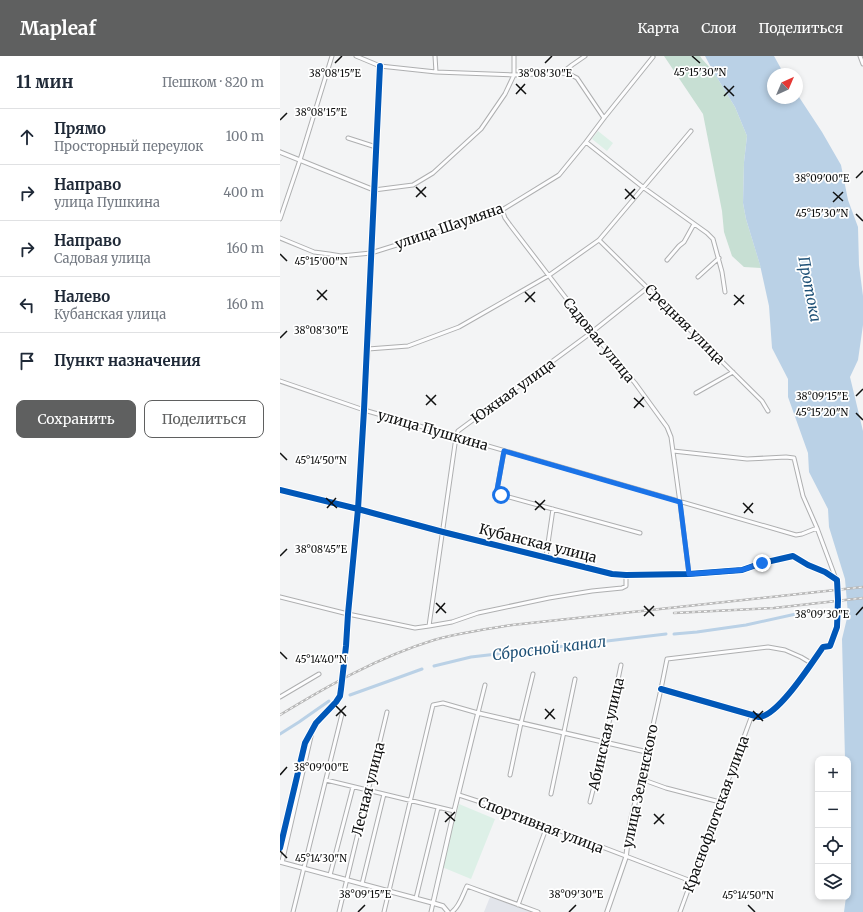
<!DOCTYPE html>
<html lang="ru">
<head>
<meta charset="utf-8">
<style>
  :root { --surface:#fff; --page:#f6f6f7; --text:#1f2937; --muted:#747a83; --line:#e0e1e3; --accent:#5f6060 }
  body { margin:0; font-family:Merriweather,serif; background:var(--page); color:var(--text) }
  .controls { position:absolute; right:12px; bottom:12px; display:grid; overflow:hidden; border-radius:8px; box-shadow:0 2px 6px #0003 }
  .controls button { width:36px; height:36px; display:grid; place-items:center; padding:0; border:0; border-bottom:1px solid var(--line); background:var(--surface); color:var(--text); font:20px sans-serif }
  .compass { position:absolute; left:487px; top:12px; width:36px; height:36px; border-radius:50%; background:var(--surface); box-shadow:0 2px 6px #0003; rotate:44deg }
  .stop { position:absolute; width:12px; height:12px; margin:-9px; border:3px solid #1a73e8; border-radius:50%; background:#fff }
  .stop.end { background:#1a73e8; border-color:#fff; box-shadow:0 1px 4px #0008 }
  .list { margin:0; padding:0; list-style:none }
  h2 { display:flex; justify-content:space-between; align-items:center; height:52px; margin:0; padding:0 16px; font-size:17px }
  h2 small { font-size:13px; font-weight:400; color:var(--muted) }
  .list li { display:grid; grid-template-columns:26px 1fr auto; gap:12px; align-items:center; box-sizing:border-box; height:56px; padding:0 16px; border-top:1px solid var(--line) }
  .list b { display:block; font-size:15px; white-space:nowrap }
  .list p { margin:0; font-size:13px; white-space:nowrap; color:var(--muted) }
  .list em { font-size:13px; font-style:normal; color:var(--muted) }
  .actions { display:flex; gap:8px; padding:12px 16px }
  .actions a { flex:1; padding:9px 0; border:1px solid var(--accent); border-radius:8px; text-align:center; font-size:14px; color:var(--accent) }
  .actions .main { background:var(--accent); color:#fff }
  .icon { flex:none; width:22px; height:22px; fill:none; stroke:currentColor; stroke-width:2; stroke-linecap:round; stroke-linejoin:round }
  .map { position:relative; flex:none; width:583px; height:856px; overflow:hidden }
  header { display:flex; align-items:center; gap:24px; box-sizing:border-box; height:56px; padding:0 20px; background:var(--accent); color:#fff }
  header strong { font-size:19px }
  nav { display:flex; gap:22px; margin-inline-start:auto; font-size:14px }
  main { display:flex }
  aside { flex:1; background:var(--surface) }
  .map>svg:first-child { display:block }
  .built { fill:#e2e5eb }
  .green { fill:#ddf0e7 }
  .forest { fill:#c7dfd3 }
  .water { fill:#bad1e6 }
  .lines { fill:none; stroke-linecap:round; stroke-linejoin:round }
  .canal { stroke:#bad1e6; stroke-width:3 }
  .minor-casing { stroke:#aeafb0; stroke-width:5 }
  .tertiary-casing { stroke:#aeafb0; stroke-width:5.5 }
  .minor { stroke:#fdfdfe; stroke-width:3 }
  .tertiary { stroke:#fdfdfe; stroke-width:3.5 }
  .rail-casing { stroke:#b8b8b8; stroke-width:2.5 }
  .rail { stroke:#fff; stroke-width:1; stroke-dasharray:3; stroke-linecap:butt }
  .cycleway-casing { stroke:#fff; stroke-width:8 }
  .cycleway { stroke:#0057b8; stroke-width:6 }
  .route { stroke:#1a73e8; stroke-width:5 }
  .ticks { fill:none; stroke:#0f1010; stroke-width:1.5 }
  .labels { text-anchor:middle; dominant-baseline:central; stroke-width:3.5; stroke-linejoin:round; paint-order:stroke }
  .street-label { font-size:14px; fill:#0f1010; stroke:#fff }
  .water-label { font-size:15px; font-style:italic; fill:#1e5076; stroke:#fff }
  .ticks-label { font-size:10px; text-anchor:middle; fill:#0f1010; stroke:#fff; stroke-width:3.5; stroke-linejoin:round; paint-order:stroke }
</style>
</head>
<body>
<header>
<strong>Mapleaf</strong>
<nav><a>Карта</a><a>Слои</a><a>Поделиться</a></nav>
</header>
<main>
<aside>
<h2>11 мин<small>Пешком · 820 m</small></h2>
<ul class="list">
<li><svg class="icon" aria-label="ahead" viewBox="0 0 24 24"><path d="M12 20V5M6 11l6-6 6 6"/></svg><div><b>Прямо</b><p>Просторный переулок</p></div><em>100 m</em></li>
<li><svg class="icon" aria-label="right" viewBox="0 0 24 24"><path d="M7 20v-9h11M14 6l5 5-5 5"/></svg><div><b>Направо</b><p>улица Пушкина</p></div><em>400 m</em></li>
<li><svg class="icon" aria-label="right" viewBox="0 0 24 24"><path d="M7 20v-9h11M14 6l5 5-5 5"/></svg><div><b>Направо</b><p>Садовая улица</p></div><em>160 m</em></li>
<li><svg class="icon" aria-label="left" viewBox="0 0 24 24"><path d="M17 20v-9H6M10 6l-5 5 5 5"/></svg><div><b>Налево</b><p>Кубанская улица</p></div><em>160 m</em></li>
<li><svg class="icon" aria-label="arrive" viewBox="0 0 24 24"><path d="M6 21V4h12l-3 4 3 4H6"/></svg><div><b>Пункт назначения</b></div></li>
</ul>
<div class="actions"><a class="main">Сохранить</a><a>Поделиться</a></div>
</aside>
<div class="map">
<svg width="583" height="856" viewBox="0 0 583 856">
  <rect width="100%" height="100%" fill="#f3f4f5"/>
  <path class="built" d="M210,841L251,856H204Z"/>
  <path class="green" d="M318,75L333,87L327,95L312,83Z
    M179,748L215,763L191,823L162,811Z"/>
  <path class="forest" d="M384,0H420L422,3L433,15L455,51L467,80L464,106L463,147L466,163L481,212L464,211L452,200L444,176L442,155L423,58Z"/>
  <path class="water" d="M425,0H494L504,18H493V42H517V38L542,76L561,109L568,144L578,171L579,209L583,240V269L578,304L570,321L583,375V856H564L566,841H568V703H565L562,583L568,558L565,523L549,471L548,453L529,416L528,397L508,341V323L492,292L489,250L480,209L466,163L463,147L464,106L467,80L455,51L433,15Z"/>
  <g class="lines">
    <path class="canal" d="M394,578L417,576L466,569L516,558
      M154,610L191,601L386,578
      M70,639L109,625L142,613
      M0,678L19,666L49,645"/>
    <defs>
      <path id="minor" d="M76,0L100,10L156,16L234,19L282,17L291,19L297,22L324,62
        M155,0L156,16
        M580,0L583,8
        M100,10L94,134L133,129L153,117L201,73L225,38L234,19V0
        M282,17L292,9L305,0
        M68,82L96,91
        M306,86L364,132L427,177L433,183L442,216L445,236
        M222,154L225,162L230,169L312,276L355,327L387,371L391,381L400,447L409,518
        M0,163L20,104L52,0
        M0,182L34,196L49,198L61,200L91,197L158,176L222,154L279,119L306,86L324,62L373,1
        M319,184L482,345L488,355
        M387,204L399,190L404,186L414,168
        M418,221L439,202
        M88,293L128,290L179,271L268,220L319,184L411,75
        M0,325L84,354L516,479L522,478L537,472
        M416,337L453,316
        M224,395L217,434L218,438L360,477
        M393,395L467,403L506,401L514,402L523,440L537,472L556,523
        M78,453L163,476L332,518L346,519L409,518L462,514L482,507L513,500L528,509L545,516L557,524L558,544L557,571L550,590L543,591C531,608 498,660 479,661L381,633
        M266,501L273,453
        M0,541L68,558L135,572L149,570L172,566L198,557L269,542L312,535L342,532L346,530V519
        M149,570L176,381L178,375L312,276L367,232
        M0,641L39,618
        M367,696L381,633L387,603L488,591L505,594L521,601L531,607
        M230,719L241,667L253,618
        M361,723L386,732L440,746
        M46,724L174,755
        M271,738L295,623
        M179,739L228,755L411,825
        M310,746L325,686L341,609
        M50,819L73,731
        M82,828L104,738
        M136,842L158,752
        M238,849L267,770
        M13,856L62,658
        M59,856L107,656
        M104,856L153,649L163,647L198,657L205,629
        M151,856L153,847
        M172,856C180,850 183,838 187,830L258,856
        M400,856L472,659"/>
      <path id="tertiary" d="M0,96L94,134L88,293L78,453L68,558L66,590L61,633L60,640L56,646L36,667L25,687L0,792
        M0,434L78,453
        M0,806L153,847L163,850L168,856
        M2,806L32,675
        M153,847L171,768L198,657L367,696L361,723L350,767L346,801L327,856"/>
    </defs>
    <use href="#minor" class="minor-casing"/>
    <use href="#tertiary" class="tertiary-casing"/>
    <use href="#minor" class="minor"/>
    <use href="#tertiary" class="tertiary"/>
    <defs>
      <path id="rail" d="M394,557L494,552L583,542
        M0,659C49,629 99,601 154,584C179,577 206,573 232,569L583,531"/>
    </defs>
    <use href="#rail" class="rail-casing"/>
    <use href="#rail" class="rail"/>
    <defs>
      <path id="cycleway" d="M0,434L78,453L163,476L332,518L346,519L409,518L462,514L482,507L513,500L528,509L545,516L557,524L558,544L557,571L550,590L543,591C531,608 498,660 479,661L381,633
        M0,792L25,687L36,667L56,646L60,640L61,633L66,590L68,558L78,453L84,354L100,10"/>
    </defs>
    <use href="#cycleway" class="cycleway-casing"/>
    <use href="#cycleway" class="cycleway"/>
  </g>
  <g class="lines">
    <path class="route" d="M221,439L218,438L217,434L224,395L400,446L409,518L462,514L482,507"/>
  </g>
  <path class="ticks" d="M412,0L420,7M55,7L62,0M265,7L272,0M236,28L246,38M444,30L454,40M236,38L245,28M444,40L454,30M0,64L7,57M576,122L583,115M136,131L146,141M345,133L355,143M553,136L563,145M136,141L146,131M345,143L355,133M553,146L563,136M576,158L583,165M0,198L7,205M37,234L47,244M245,236L255,246M454,239L464,248M37,244L47,234M245,246L255,236M454,249L464,239M0,282L7,275M146,339L156,349M576,340L583,333M354,342L364,351M146,349L156,339M354,352L364,341M576,357L583,364M0,397L7,404M46,442L57,452M255,445L265,454M463,447L473,457M47,452L56,442M255,454L265,444M464,457L473,447M0,500L7,493M156,547L166,557M364,550L374,560M156,557L165,547M576,559L583,551M364,560L374,550M0,596L7,603M56,650L66,660M265,653L275,663M473,655L483,665M56,660L66,650M265,663L274,653M473,665L483,655M0,719L7,711M165,756L175,765M374,758L384,768M165,766L175,756M374,768L384,758M0,795L7,802M468,849L475,856M78,856L85,849M289,856L296,849"/>
  <g class="labels">
    <g class="street-label">
      <text transform="translate(169 170) rotate(-19)">улица Шаумяна</text>
      <text transform="translate(405 268) rotate(45)">Средняя улица</text>
      <text transform="translate(319 284) rotate(51)">Садовая улица</text>
      <text transform="translate(233 335) rotate(-36)">Южная улица</text>
      <text transform="translate(153 374) rotate(16)">улица Пушкина</text>
      <text transform="translate(258 487) rotate(14)">Кубанская улица</text>
      <text transform="translate(326 678) rotate(-77)">Абинская улица</text>
      <text transform="translate(360 730) rotate(-78)">улица Зеленского</text>
      <text transform="translate(88 733) rotate(-76)">Лесная улица</text>
      <text transform="translate(436 758) rotate(-70)">Краснофлотская улица</text>
      <text transform="translate(261 769) rotate(21)">Спортивная улица</text>
    </g>
    <g class="water-label">
      <text transform="translate(530 233) rotate(79)">Протока</text>
      <text transform="translate(269 592) rotate(-7)">Сбросной канал</text>
    </g>
  </g>
  <g class="ticks-label">
    <text x="420" y="20">45°15'30"N</text>
    <text x="55" y="21">38°08'15"E</text>
    <text x="265" y="21">38°08'30"E</text>
    <text x="41" y="60">38°08'15"E</text>
    <text x="542" y="126">38°09'00"E</text>
    <text x="542" y="161">45°15'30"N</text>
    <text x="41" y="209">45°15'00"N</text>
    <text x="41" y="278">38°08'30"E</text>
    <text x="542" y="344">38°09'15"E</text>
    <text x="542" y="360">45°15'20"N</text>
    <text x="41" y="408">45°14'50"N</text>
    <text x="41" y="497">38°08'45"E</text>
    <text x="542" y="562">38°09'30"E</text>
    <text x="41" y="607">45°14'40"N</text>
    <text x="41" y="715">38°09'00"E</text>
    <text x="41" y="806">45°14'30"N</text>
    <text x="85" y="842">38°09'15"E</text>
    <text x="296" y="842">38°09'30"E</text>
    <text x="468" y="843">45°14'50"N</text>
  </g>
</svg>
<div class="controls">
<button>+</button>
<button>−</button>
<button><svg class="icon" aria-label="locate" viewBox="0 0 24 24"><circle cx="12" cy="12" r="6"/><path d="M12 2v4M12 18v4M2 12h4M18 12h4"/></svg></button>
<button><svg class="icon" aria-label="layers" viewBox="0 0 24 24"><path d="M12 4l9 5-9 5-9-5zM3 14l9 5 9-5"/></svg></button>
</div>
<svg class="compass" viewBox="-18 -18 36 36"><path d="M0-13l5 13h-10z" fill="#e53935"/><path d="M0 13l5-13h-10z" fill="#747a83"/></svg>
<div class="stop" style="left:221px;top:439px"></div>
<div class="stop end" style="left:482px;top:507px"></div>
</div>
</main>
</body>
</html>
